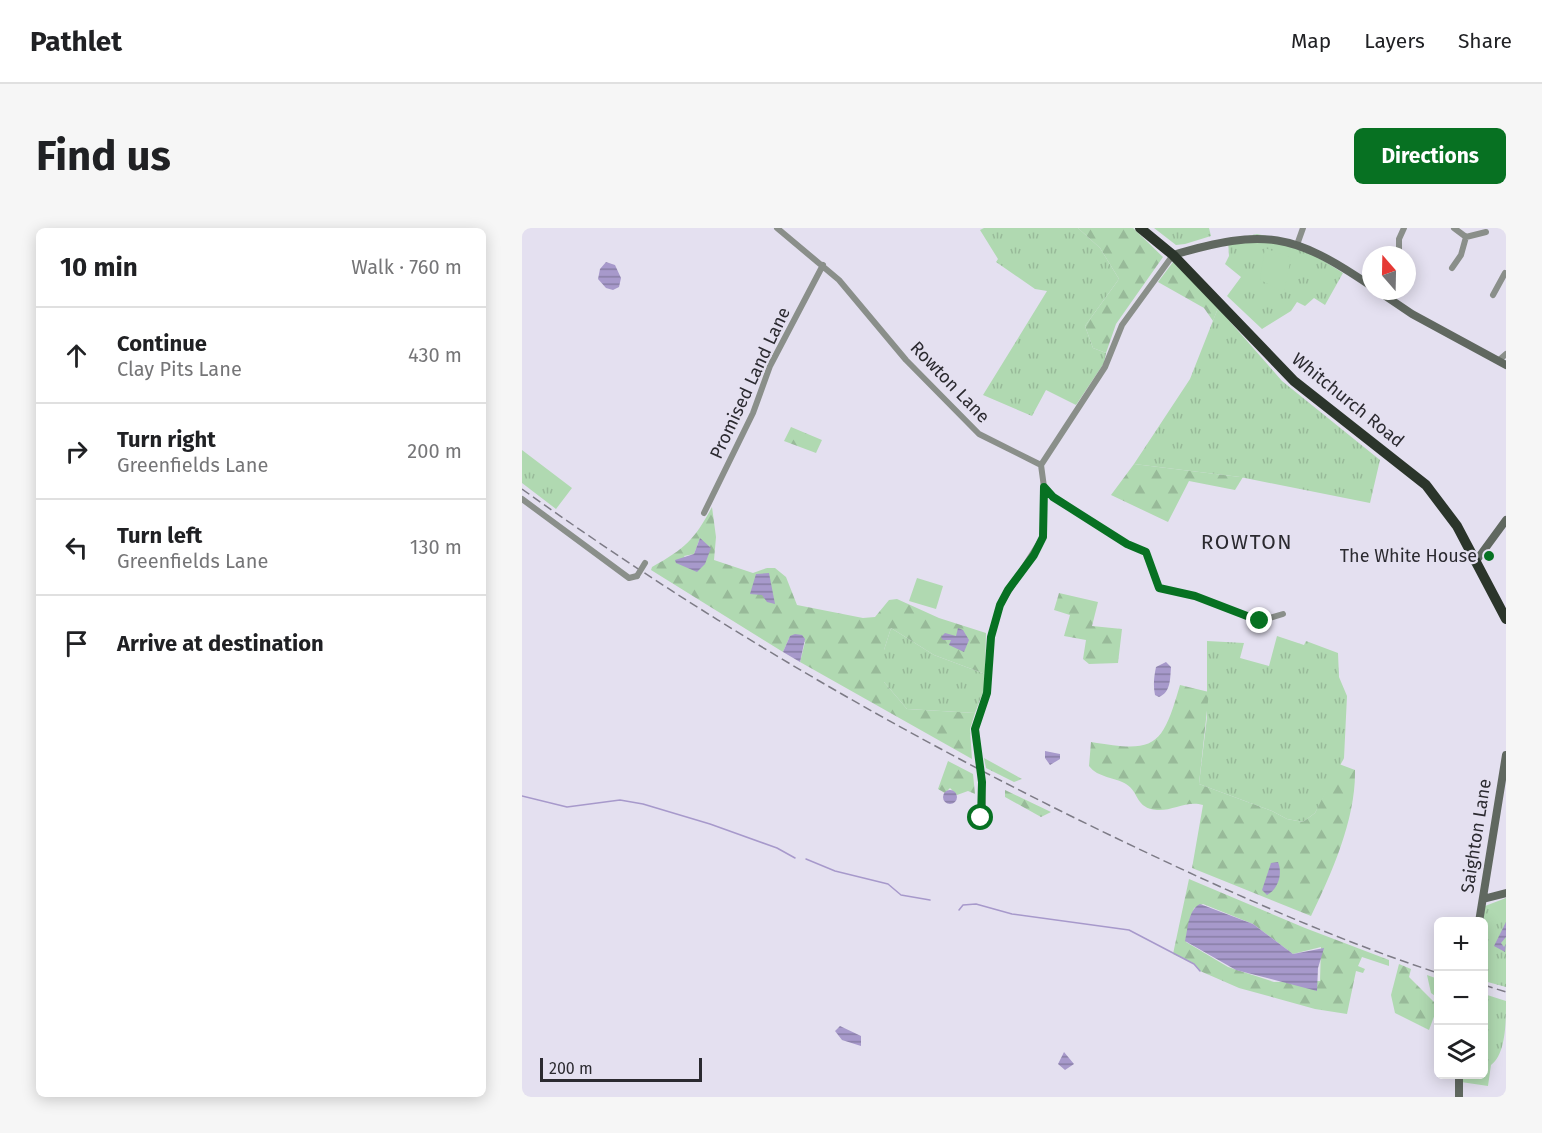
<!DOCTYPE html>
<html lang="en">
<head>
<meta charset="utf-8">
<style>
  :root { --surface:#fff; --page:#f6f6f6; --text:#202124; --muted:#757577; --line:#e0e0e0; --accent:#077122 }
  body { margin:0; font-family:"Fira Sans",sans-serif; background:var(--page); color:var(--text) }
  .controls { position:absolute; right:18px; bottom:18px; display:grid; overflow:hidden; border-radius:9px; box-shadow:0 3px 15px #0003 }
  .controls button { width:54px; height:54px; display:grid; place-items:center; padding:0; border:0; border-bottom:2px solid var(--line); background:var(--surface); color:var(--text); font:30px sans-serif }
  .compass { position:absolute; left:840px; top:18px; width:54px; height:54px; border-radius:50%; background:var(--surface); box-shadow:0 3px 15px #0003; rotate:340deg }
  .scale { position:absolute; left:18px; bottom:15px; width:162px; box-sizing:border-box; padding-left:6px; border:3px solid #2b2a30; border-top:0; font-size:16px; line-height:21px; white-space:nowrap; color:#2b2a30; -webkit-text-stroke:4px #e4e0f0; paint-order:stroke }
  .stop { position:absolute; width:18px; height:18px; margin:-14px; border:4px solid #077122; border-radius:50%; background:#fff }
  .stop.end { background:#077122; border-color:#fff; box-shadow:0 2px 6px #0008 }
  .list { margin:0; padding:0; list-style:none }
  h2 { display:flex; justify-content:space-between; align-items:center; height:78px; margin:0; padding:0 24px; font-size:26px }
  h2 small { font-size:20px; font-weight:400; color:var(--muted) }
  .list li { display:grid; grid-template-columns:39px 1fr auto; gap:18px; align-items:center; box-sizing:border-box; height:96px; padding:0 24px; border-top:2px solid var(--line) }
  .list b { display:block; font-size:22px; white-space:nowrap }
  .list p { margin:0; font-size:20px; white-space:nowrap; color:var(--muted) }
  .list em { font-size:20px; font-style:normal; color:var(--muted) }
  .icon { flex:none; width:33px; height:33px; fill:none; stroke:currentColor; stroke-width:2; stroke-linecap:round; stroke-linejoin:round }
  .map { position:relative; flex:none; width:984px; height:869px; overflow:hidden; border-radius:9px }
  header { display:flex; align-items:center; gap:36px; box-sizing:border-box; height:84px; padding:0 30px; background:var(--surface); border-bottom:2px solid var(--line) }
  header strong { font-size:28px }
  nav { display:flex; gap:33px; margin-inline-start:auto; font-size:21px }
  .intro { display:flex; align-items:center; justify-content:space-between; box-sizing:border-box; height:144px; padding:0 36px }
  h1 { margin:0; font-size:42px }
  .button { padding:15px 27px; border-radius:9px; background:var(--accent); color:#fff; font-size:21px; font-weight:700 }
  main { display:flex; gap:36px; padding:0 36px }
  aside { flex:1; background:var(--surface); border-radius:9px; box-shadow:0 3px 15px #0003 }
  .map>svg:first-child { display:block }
  .grass { fill:url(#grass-tufts) }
  .forest { fill:url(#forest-firs); fill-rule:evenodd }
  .pitch { fill:#b0d9b1 }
  .water { fill:url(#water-rules) }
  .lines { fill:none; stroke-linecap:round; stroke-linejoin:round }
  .stream { stroke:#a799cb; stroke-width:1.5 }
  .street { stroke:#8a8f8a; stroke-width:6 }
  .secondary { stroke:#606860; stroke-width:8 }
  .highway { stroke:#2b352b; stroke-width:10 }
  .rail { stroke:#7d7b86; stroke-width:1.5; stroke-dasharray:9 4.5; stroke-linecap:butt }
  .street-bridge { stroke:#8a8f8a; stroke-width:6 }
  .route { stroke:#077122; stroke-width:8 }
  .poi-dot { fill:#077122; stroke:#e4e0f0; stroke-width:2 }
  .labels { text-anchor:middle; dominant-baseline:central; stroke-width:4.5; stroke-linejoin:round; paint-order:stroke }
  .street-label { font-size:18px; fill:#2b2a30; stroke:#e4e0f0 }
  .poi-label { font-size:18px; fill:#2b2a30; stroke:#e4e0f0; text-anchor:end }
  .quarter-label { font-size:21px; letter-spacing:1.5px; fill:#2b2a30; stroke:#e4e0f0 }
</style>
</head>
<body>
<header>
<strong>Pathlet</strong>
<nav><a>Map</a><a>Layers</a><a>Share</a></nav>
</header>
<div class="intro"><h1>Find us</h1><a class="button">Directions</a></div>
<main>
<aside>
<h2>10 min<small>Walk · 760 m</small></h2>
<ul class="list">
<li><svg class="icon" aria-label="ahead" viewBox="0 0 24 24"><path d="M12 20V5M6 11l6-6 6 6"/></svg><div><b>Continue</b><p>Clay Pits Lane</p></div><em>430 m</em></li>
<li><svg class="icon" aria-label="right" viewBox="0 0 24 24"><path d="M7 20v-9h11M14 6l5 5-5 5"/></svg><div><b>Turn right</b><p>Greenfields Lane</p></div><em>200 m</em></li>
<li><svg class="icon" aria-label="left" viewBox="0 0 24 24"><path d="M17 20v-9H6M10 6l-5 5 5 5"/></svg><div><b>Turn left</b><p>Greenfields Lane</p></div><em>130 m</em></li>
<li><svg class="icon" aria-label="arrive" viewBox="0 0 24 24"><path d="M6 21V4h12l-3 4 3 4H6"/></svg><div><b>Arrive at destination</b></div></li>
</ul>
</aside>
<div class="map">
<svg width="984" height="869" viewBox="0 0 984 869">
  <defs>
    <pattern id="grass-tufts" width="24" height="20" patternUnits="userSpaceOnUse" patternTransform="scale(1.5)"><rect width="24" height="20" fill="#b0d9b1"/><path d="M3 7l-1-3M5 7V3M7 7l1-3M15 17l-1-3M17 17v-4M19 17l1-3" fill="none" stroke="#98ba99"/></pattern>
    <pattern id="forest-firs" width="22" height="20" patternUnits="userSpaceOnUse" patternTransform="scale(1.5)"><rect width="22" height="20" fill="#b0d9b1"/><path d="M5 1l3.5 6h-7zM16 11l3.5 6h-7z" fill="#98ba99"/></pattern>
    <pattern id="water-rules" width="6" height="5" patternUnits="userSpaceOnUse" patternTransform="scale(1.5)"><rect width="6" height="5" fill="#a799cb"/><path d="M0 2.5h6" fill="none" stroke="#887da5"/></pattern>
  </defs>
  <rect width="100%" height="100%" fill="#e4e0f0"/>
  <path class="grass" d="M462,0H556L578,20L597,51L563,98L571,120L584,125L582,135L554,177L524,162L510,188L461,167L525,63L513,61L474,34L476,31L458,2Z
    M632,0H687L689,8L663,16L654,17Z
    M735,6C767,11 794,28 821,45L803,77L792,70L783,78L775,74L769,83L740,101L705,68L719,49L703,36L707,28L706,12Z
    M696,80L760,153L858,232L848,275L718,249L612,236L668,151Z
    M0,222L50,260L34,281L0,255Z
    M369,400L412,427L463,446V459L453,485L385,481L362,454V422Z
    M755,408L782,417L784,413L816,425L817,449L825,468L822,530L793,585L781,594L765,591L750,583L677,556L685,489V413L722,415L718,430L747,438Z
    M984,670V759L962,753L961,694L963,678Z
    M962,766L984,773C984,794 984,826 969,837L966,858L939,854V847L962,846Z"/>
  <path class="forest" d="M556,0H611L641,29L594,96L584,125L571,120L563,98L597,51L578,20Z
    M651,34L696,80L691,93L682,80L636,54Z
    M269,199L300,212L294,225L262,213Z
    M612,236L718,249H721L713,262L667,253L646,294L589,267Z
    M190,279L194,309L192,332L231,345L245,340H253L264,349L275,377L341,390L353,389L367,372L375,371L417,390L464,405L463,446L412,427L369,400L362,422V454L385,481L453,485L448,501L450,531L278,434L283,414L268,408L261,424L129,342L130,339C164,320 172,312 190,279ZM178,310L175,343L162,328L172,326Z
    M537,365L576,374L570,398L600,401L596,435L567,436L561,431L564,412L542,408L548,387L532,382Z
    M658,457L687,464L677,556L750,583L765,591L781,594L793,585L817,536L833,542C834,590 810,645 789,688L670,640L681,577C665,572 651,583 635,582C613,580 618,565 604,556C593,549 576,550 567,538L569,514C634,525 640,519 658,457Z
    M462,530L500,551L492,554L464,540Z
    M426,533L451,546L453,566L446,563L435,567L428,560L423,565L416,561Z
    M483,562L529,584L519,589L483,569Z
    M667,651L783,700L867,732V738L840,729L836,738L843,741L841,745L834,743L825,786L793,781L717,760L678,743L672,736L651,726ZM681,676L731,696L771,726L799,719L798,753L752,754L706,739L664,714L672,680Z
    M877,736L889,741L887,749L916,778L907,802L873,785L869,767Z
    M905,747L916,751V770L909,765Z"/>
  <path class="pitch" d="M743,20L769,30L762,64L738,52Z
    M395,350L421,358L414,381L387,373Z"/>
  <path class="water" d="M84,34L93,37L99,50L97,59L91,62L84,60L76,51L78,41Z
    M178,310L189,320L183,336L175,344L154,335L153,332L172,326Z
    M247,345L253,376L245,374L240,367L228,366L234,346Z
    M436,400L441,402L447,412L442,424L427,417L429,412H421L419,409L423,405L434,408Z
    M273,406L280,407L283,411L278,434L261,424L268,408Z
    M644,434L649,439C648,451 649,464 637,469L633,467C631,457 632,449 634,439Z
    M523,523L538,526V531L528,537L523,530Z
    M421 569a7 7 0 1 1 14 0a7 7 0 1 1-14 0Z
    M756,634C761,646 756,661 745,667L740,662L749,635Z
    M678,676L731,696L771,726L802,720L796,740L795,763L714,742L663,713C666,701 666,682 678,676Z
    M984,694V709L979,715L982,719L984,716L983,724L972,718Z
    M318,798L339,808V818L320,812L313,803Z
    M542,824L552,836L543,842L536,836Z"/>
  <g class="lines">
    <path class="stream" d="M0,568L45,579L98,572L121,576L188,596L255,620L273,630
      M284,631L313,643L366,656L379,667L408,672
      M437,682L441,677L454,676L490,686L607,702L672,736L678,743"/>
    <path class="street" d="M255,0L317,52L384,132L457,206L519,237
      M932,0L944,9L964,4
      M776,14L781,0
      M877,27V11L882,0
      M930,40L939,27L944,9
      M971,67L983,45
      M976,133L984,126
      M519,237L583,139L600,97L651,27
      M522,260L531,269L605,316L624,324L637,360L673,368L738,393L761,386
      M0,271L107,350L115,348
      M182,285L231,185L248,138L301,37
      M459,592L461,581L460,554L453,501L465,465L469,409L478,377L521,309L522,259L519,237"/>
    <path class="secondary" d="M651,27C743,0 771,5 849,58
      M856,63L890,86L984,137
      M954,333L984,292
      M961,671L984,665
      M957,694L984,527
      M937,846V869"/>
    <path class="highway" d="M618,0L651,27L772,153L904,257L935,298L984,391"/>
    <path class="rail" d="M0,261C187,395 386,510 594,610C698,660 806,709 916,745
      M962,757L984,764"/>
    <path class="street-bridge" d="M115,348L123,335"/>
  </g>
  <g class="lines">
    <path class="route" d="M459,590L460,554L453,501L465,465L469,409L478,377L486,362L512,327L521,309L522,259L531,269L605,316L624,324L637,360L673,368L738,393"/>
  </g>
  <circle class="poi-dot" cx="967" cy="328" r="6"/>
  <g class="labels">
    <g class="street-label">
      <text transform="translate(428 154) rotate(46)">Rowton Lane</text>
      <text transform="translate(228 155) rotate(-65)">Promised Land Lane</text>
      <text transform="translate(826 172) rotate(39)">Whitchurch Road</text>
      <text transform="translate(954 608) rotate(-81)">Saighton Lane</text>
    </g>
    <g class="poi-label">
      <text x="955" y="328">The White House</text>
    </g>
    <g class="quarter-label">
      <text x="725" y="314">ROWTON</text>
    </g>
  </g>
</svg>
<div class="controls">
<button>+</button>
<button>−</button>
<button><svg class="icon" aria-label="layers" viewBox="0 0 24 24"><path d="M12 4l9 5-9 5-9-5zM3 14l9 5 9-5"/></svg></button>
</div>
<svg class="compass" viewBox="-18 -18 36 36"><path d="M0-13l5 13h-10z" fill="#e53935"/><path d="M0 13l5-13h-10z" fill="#757577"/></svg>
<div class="scale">200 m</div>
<div class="stop" style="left:459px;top:590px"></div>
<div class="stop end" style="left:738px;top:393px"></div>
</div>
</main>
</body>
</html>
